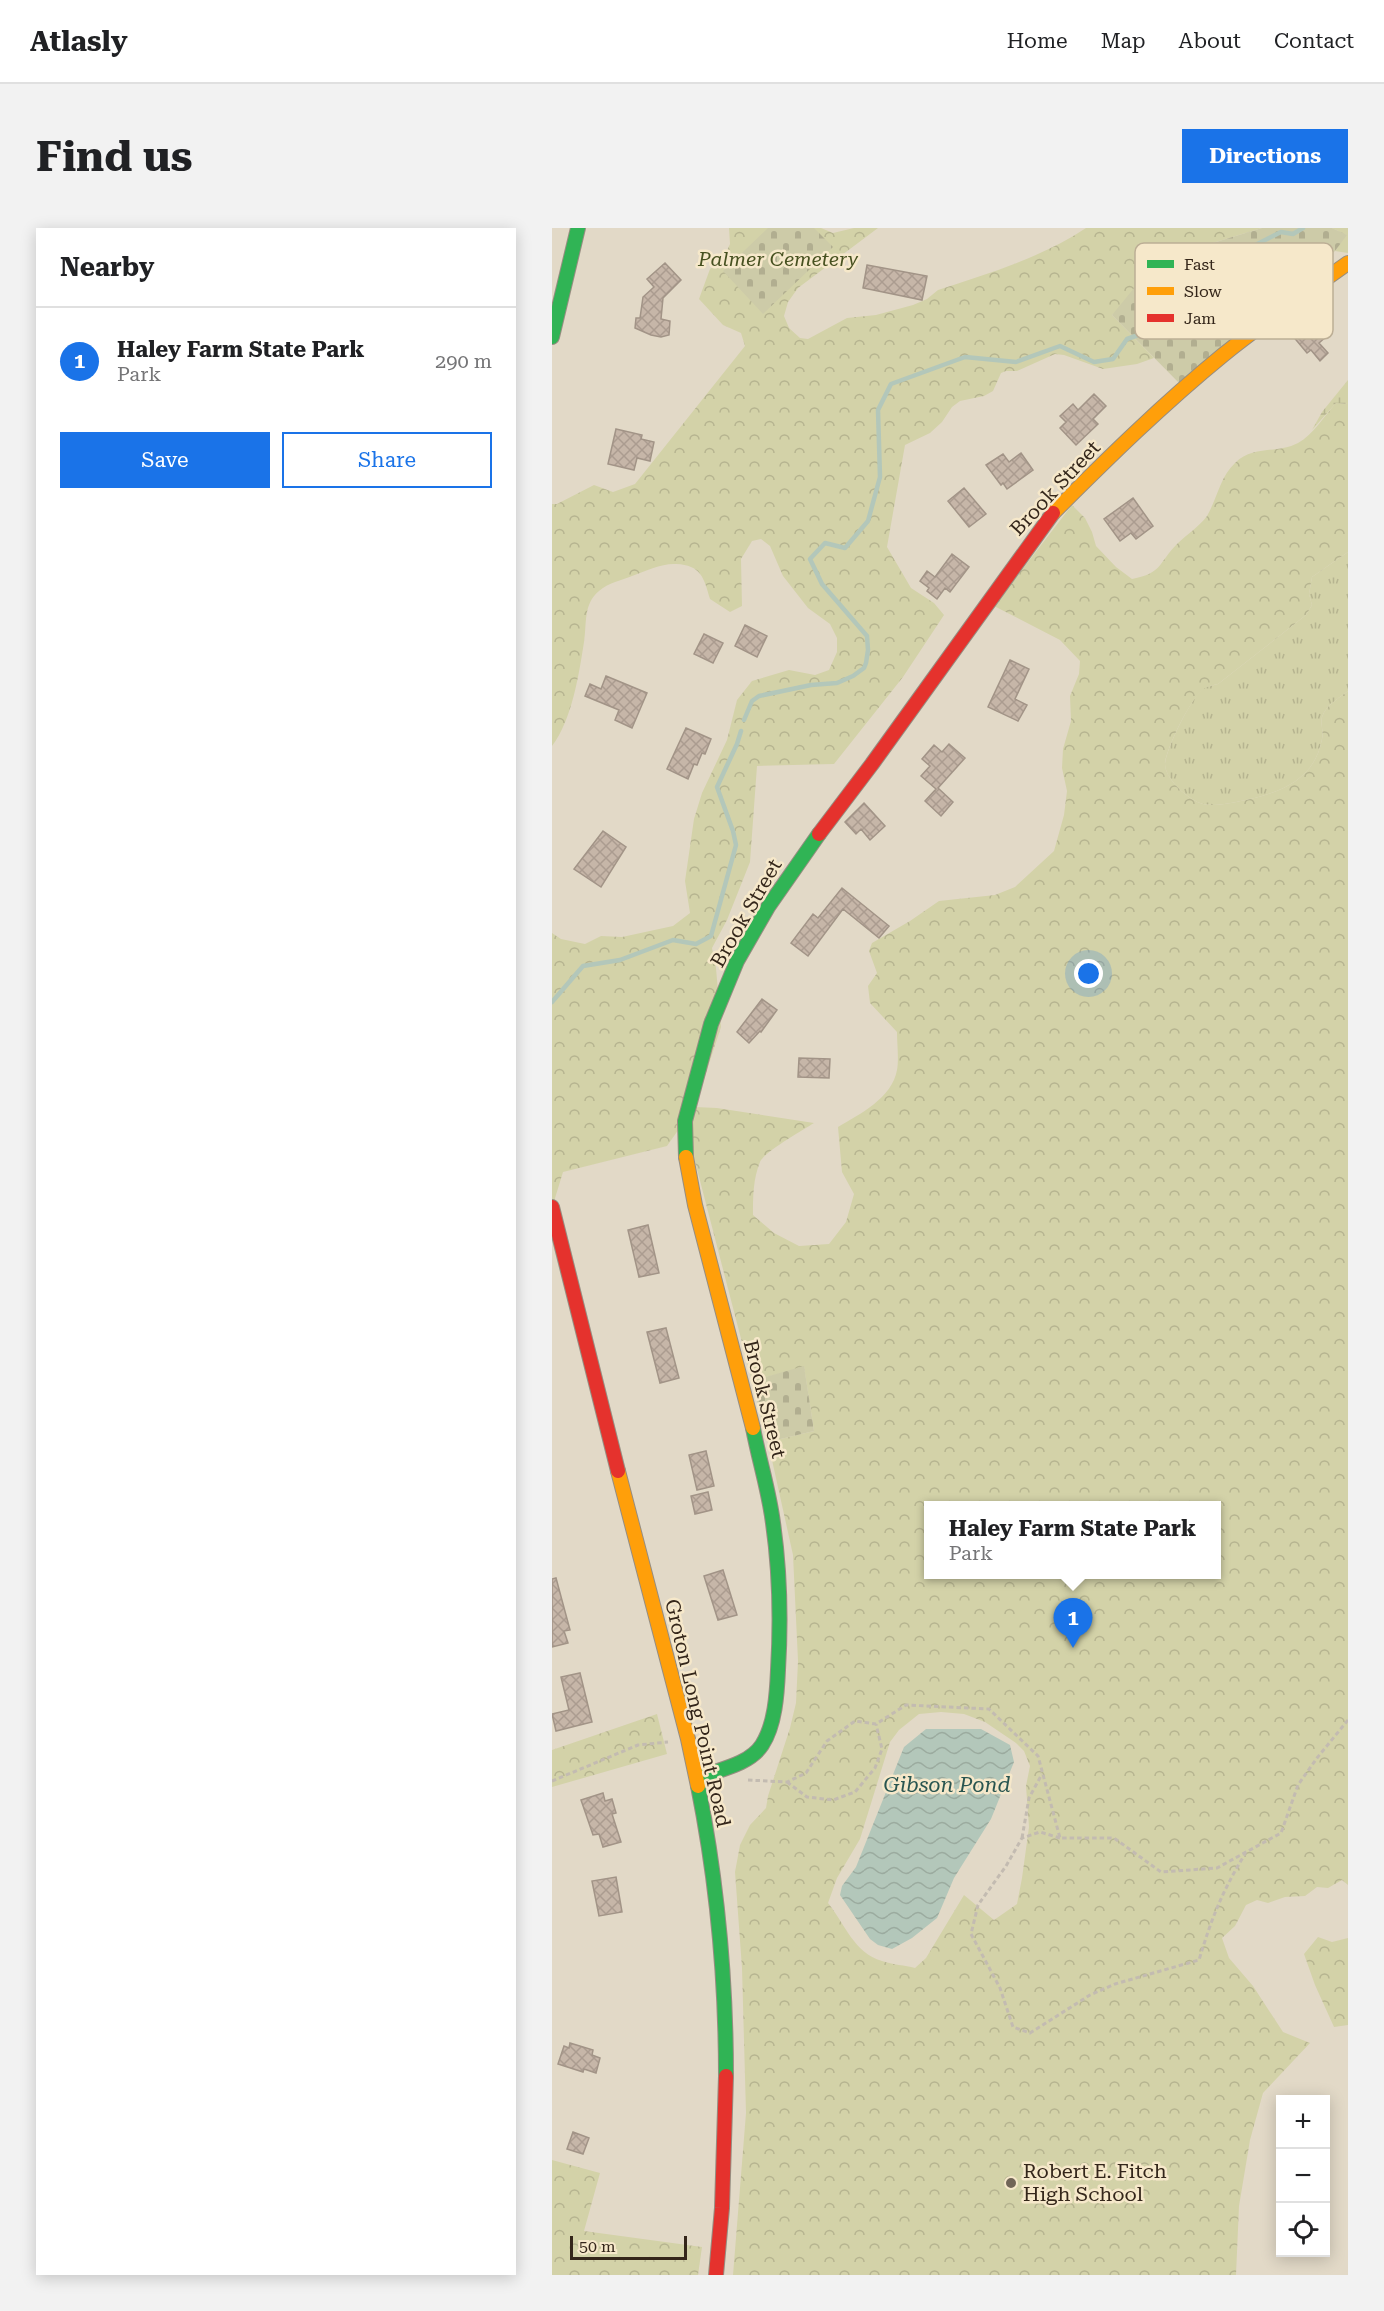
<!DOCTYPE html>
<html lang="en">
<head>
<meta charset="utf-8">
<style>
  :root { --surface:#fff; --page:#f2f2f2; --text:#202124; --muted:#757577; --line:#e0e0e0; --accent:#1a73e8 }
  body { margin:0; font-family:"Roboto Serif",serif; background:var(--page); color:var(--text) }
  .controls { position:absolute; right:18px; bottom:18px; display:grid; overflow:hidden; border-radius:0px; box-shadow:0 3px 15px #0003 }
  .controls button { width:54px; height:54px; display:grid; place-items:center; padding:0; border:0; border-bottom:2px solid var(--line); background:var(--surface); color:var(--text); font:30px sans-serif }
  .scale { position:absolute; left:18px; bottom:15px; width:117px; box-sizing:border-box; padding-left:6px; border:3px solid #34261a; border-top:0; font-size:16px; line-height:21px; white-space:nowrap; color:#34261a; -webkit-text-stroke:4px #f6e8ca; paint-order:stroke }
  .you { position:absolute; left:537px; top:746px; width:21px; height:21px; margin:-15px; border:4px solid #fff; border-radius:50%; background:#1a73e8; box-shadow:0 0 0 9px #1a73e833 }
  .badge { display:grid; place-items:center; width:39px; height:39px; border-radius:50%; background:var(--accent); color:#fff; font-size:20px; font-weight:700 }
  .pin { position:absolute; translate:-50% -50px; filter:drop-shadow(0 2px 3px #0008) }
  .pin::after { content:''; position:absolute; top:32px; width:21px; height:18px; background:inherit; clip-path:polygon(0 0,100% 0,50% 100%) }
  .popup { position:absolute; left:372px; top:1273px; width:297px; height:78px; box-sizing:border-box; display:grid; place-content:center; border-radius:0px; background:var(--surface); filter:drop-shadow(0 2px 4px #0005); font-size:20px; white-space:nowrap; color:var(--muted) }
  .popup b { font-size:22px; color:var(--text) }
  .popup::after { content:''; position:absolute; left:50%; top:100%; margin-left:-12px; border:12px solid transparent; border-top-color:var(--surface) }
  .list { margin:0; padding:0; list-style:none }
  h2 { display:flex; justify-content:space-between; align-items:center; height:78px; margin:0; padding:0 24px; font-size:26px }
  h2 small { font-size:20px; font-weight:400; color:var(--muted) }
  .list li { display:grid; grid-template-columns:39px 1fr auto; gap:18px; align-items:center; box-sizing:border-box; height:108px; padding:0 24px; border-top:2px solid var(--line) }
  .list b { display:block; font-size:22px; white-space:nowrap }
  .list p { margin:0; font-size:20px; white-space:nowrap; color:var(--muted) }
  .list em { font-size:20px; font-style:normal; color:var(--muted) }
  .actions { display:flex; gap:12px; padding:18px 24px }
  .actions a { flex:1; padding:14px 0; border:2px solid var(--accent); border-radius:0px; text-align:center; font-size:21px; color:var(--accent) }
  .actions .main { background:var(--accent); color:#fff }
  .icon { flex:none; width:33px; height:33px; fill:none; stroke:currentColor; stroke-width:2; stroke-linecap:round; stroke-linejoin:round }
  .map { position:relative; flex:none; width:796px; height:2047px; overflow:hidden; border-radius:0px }
  header { display:flex; align-items:center; gap:36px; box-sizing:border-box; height:84px; padding:0 30px; background:var(--surface); border-bottom:2px solid var(--line) }
  header strong { font-size:28px }
  nav { display:flex; gap:33px; margin-inline-start:auto; font-size:21px }
  .intro { display:flex; align-items:center; justify-content:space-between; box-sizing:border-box; height:144px; padding:0 36px }
  h1 { margin:0; font-size:42px }
  .button { padding:15px 27px; border-radius:0px; background:var(--accent); color:#fff; font-size:21px; font-weight:700 }
  main { display:flex; gap:36px; padding:0 36px }
  aside { flex:1; background:var(--surface); border-radius:0px; box-shadow:0 3px 15px #0003 }
  .map>svg:first-child { display:block }
  .grass { fill:url(#grass-tufts) }
  .forest { fill:url(#forest-crowns); fill-rule:evenodd }
  .wetland { fill:url(#wetland-marsh) }
  .cemetery { fill:url(#cemetery-stones) }
  .water { fill:url(#water-waves) }
  .lines { fill:none; stroke-linecap:round; stroke-linejoin:round }
  .stream { stroke:#b3c7ba; stroke-width:4.5 }
  .building { fill:url(#building-cross-hatch); stroke:#a29487; stroke-width:1.5 }
  .fast-casing { stroke:#968d81; stroke-width:16 }
  .slow-casing { stroke:#968d81; stroke-width:16 }
  .jam-casing { stroke:#968d81; stroke-width:16 }
  .path { stroke:#c3bbb1; stroke-width:3; stroke-dasharray:4.5 3; stroke-linecap:butt }
  .fast { stroke:#30b455; stroke-width:14 }
  .slow { stroke:#ff9f0a; stroke-width:14 }
  .jam { stroke:#e5322d; stroke-width:14 }
  .poi-dot { fill:#716557; stroke:#f6e8ca; stroke-width:2 }
  .labels { text-anchor:middle; dominant-baseline:central; stroke-width:5; stroke-linejoin:round; paint-order:stroke }
  .park-label { font-size:20px; font-style:italic; fill:#475120; stroke:#f6e8ca }
  .street-label { font-size:20px; fill:#34261a; stroke:#f6e8ca }
  .poi-label { font-size:20px; fill:#34261a; stroke:#f6e8ca; text-anchor:start }
  .water-label { font-size:21px; font-style:italic; fill:#295550; stroke:#f6e8ca }
  .key { fill:#f6e8ca; stroke:#bcae95; stroke-width:1.5 }
  .key-label { font-size:16px; fill:#34261a }
</style>
</head>
<body>
<header>
<strong>Atlasly</strong>
<nav><a>Home</a><a>Map</a><a>About</a><a>Contact</a></nav>
</header>
<div class="intro"><h1>Find us</h1><a class="button">Directions</a></div>
<main>
<aside>
<h2>Nearby<small></small></h2>
<ul class="list">
<li><span class="badge">1</span><div><b>Haley Farm State Park</b><p>Park</p></div><em>290 m</em></li>
</ul>
<div class="actions"><a class="main">Save</a><a>Share</a></div>
</aside>
<div class="map">
<svg width="796" height="2047" viewBox="0 0 796 2047">
  <defs>
    <pattern id="grass-tufts" width="24" height="20" patternUnits="userSpaceOnUse" patternTransform="scale(1.5)"><rect width="24" height="20" fill="#d3d2a8"/><path d="M3 7l-1-3M5 7V3M7 7l1-3M15 17l-1-3M17 17v-4M19 17l1-3" fill="none" stroke="#b6b490"/></pattern>
    <pattern id="forest-crowns" width="20" height="18" patternUnits="userSpaceOnUse" patternTransform="scale(1.5)"><rect width="20" height="18" fill="#d3d2a8"/><path d="M2 6a3 3 0 1 1 6 0M12 15a3 3 0 1 1 6 0" fill="none" stroke="#b6b490"/></pattern>
    <pattern id="wetland-marsh" width="20" height="14" patternUnits="userSpaceOnUse" patternTransform="scale(1.5)"><rect width="20" height="14" fill="#d3d2a8"/><path d="M1 5h8M5 5V1M11 12h8M15 12V8" fill="none" stroke="#b6b490"/></pattern>
    <pattern id="cemetery-stones" width="16" height="16" patternUnits="userSpaceOnUse" patternTransform="scale(1.5)"><rect width="16" height="16" fill="#cdcba8"/><path d="M2 7V4a2 2 0 0 1 4 0v3zM10 15v-3a2 2 0 0 1 4 0v3z" fill="#b1ae90"/></pattern>
    <pattern id="water-waves" width="16" height="10" patternUnits="userSpaceOnUse" patternTransform="scale(1.5)"><rect width="16" height="10" fill="#b3c7ba"/><path d="M0 5q4-4 8 0t8 0" fill="none" stroke="#9bab9f"/></pattern>
    <pattern id="building-cross-hatch" width="8" height="8" patternUnits="userSpaceOnUse" patternTransform="scale(1.5)"><rect width="8" height="8" fill="#c6b6a8"/><path d="M0 0l8 8M0 8l8-8" fill="none" stroke="#ab9c90"/></pattern>
  </defs>
  <rect width="100%" height="100%" fill="#e2d9c7"/>
  <path class="grass" d="M796,324V463C787,470 774,477 770,489C768,495 772,504 770,511C763,550 732,563 698,571C685,574 661,580 648,575C635,570 613,551 613,536C614,521 640,467 653,459C657,458 663,457 666,456L754,387L760,377L757,366L760,349Z"/>
  <path class="forest" d="M177,0H269L281,5L302,0H326L246,60L236,74L232,88L237,100L248,110L256,111L295,90L324,87L361,77L375,71L386,62C437,45 489,30 534,0H710L641,21L560,87L602,130L585,136L551,141L512,127L503,126L465,143H454L449,145L441,163L432,168L408,173L400,179L390,194L378,205L353,217L335,319L359,360L382,375L392,387L351,449L282,536L205,538L198,634L175,692L160,720L164,740L169,799L143,879L165,880L262,895C251,902 212,924 208,934C201,951 201,969 201,987L222,1005L247,1018L277,1016L294,994L302,966L290,944L286,899C308,886 340,870 345,842C347,831 345,816 345,804L318,775L316,758L325,745L317,723L320,715L358,693L387,673L443,667L463,659L502,623L512,587L515,563L510,540L511,521L519,493L518,468L527,446L528,433L508,412L442,378L520,277L533,290L540,304L544,318L564,339L580,351C611,345 606,335 625,316C635,306 647,299 655,288C665,271 668,249 683,235C701,217 725,226 746,215C761,207 773,187 784,175L796,176V324L760,349L757,366L760,377L754,387L666,456C662,457 656,458 653,460C640,467 614,521 613,536C613,551 635,570 648,575C661,580 685,574 698,571C732,563 763,550 770,511C772,504 768,495 770,489C774,477 787,470 796,463V1657L790,1652L776,1660L765,1659L753,1668L733,1669L716,1675L705,1672L694,1677L683,1698L670,1710L677,1730L701,1758L731,1804L758,1815L711,1865L698,1912L687,1978L684,2047H181L194,1885L190,1740L183,1644L188,1617L198,1597L214,1580L216,1568L238,1500L244,1475L246,1433L241,1327L216,1214L262,1203L252,1139L200,1153L139,918L141,881L115,918L11,944L0,980V705L9,711L33,716L49,708L70,709L121,698L138,685L133,653L142,591L150,565L175,512L185,472L200,453L237,442L263,447L277,442L285,424V410L278,396L256,380L231,348L218,318L209,311L200,313L189,331L190,378L178,384L158,371C152,350 149,337 124,336C111,335 93,343 80,348C70,352 56,355 47,363C31,376 35,396 32,414C27,446 20,492 0,518V276H5L42,257L61,264L83,256L193,118L189,105L171,97L147,71L158,41L172,29L178,16ZM377,1278H665V1346H377ZM389,1484L412,1486L433,1494L464,1515L472,1523L478,1538L474,1558L477,1599L470,1650L465,1676L442,1692L412,1667L374,1730L363,1740C353,1737 341,1737 330,1733C302,1725 293,1696 276,1675L285,1650L308,1611L338,1514L347,1502L367,1486Z
    M780,0H796V25L783,23L794,7Z
    M105,1486L115,1526L0,1559V1522Z
    M766,1709L780,1714L796,1710V1797L782,1799L763,1757L752,1726Z
    M0,1932L48,1945L32,2003L150,2019L146,2047H0Z"/>
  <path class="wetland" d="M796,152V176L784,175L760,202L770,184Z"/>
  <path class="cemetery" d="M216,0H262L281,19L211,86L171,43Z
    M710,0H780L795,7L783,23L628,156L560,87L587,54L641,21Z
    M252,1138L262,1203L216,1214L200,1153Z"/>
  <path class="water" d="M374,1501H429L458,1517L462,1534L439,1591L402,1650L385,1690L360,1710L340,1721L326,1717L318,1711L288,1667L290,1658L304,1639L352,1519Z"/>
  <g class="lines">
    <path class="stream" d="M192,492L200,473L207,468L259,457L285,455L301,448L312,440L314,435L316,422L315,408L270,356L258,331L273,315L293,320L316,293L328,249L326,182L339,156L413,129L464,134L508,118L542,134L561,131L575,111L630,92L674,32L729,4L741,6L751,0
      M0,774L31,738L68,732L121,712L144,716L159,708L184,617L181,603L165,559L185,516L189,503"/>
  </g>
  <path class="building" d="M113,35L129,52L111,70L109,91L118,93L117,107L109,109L99,107L83,100L84,90H88L91,69L102,59L95,51Z
    M315,37L375,48L370,72L311,60Z
    M756,83L776,107L767,115L776,125L768,133L759,122L755,125L735,101Z
    M542,166L554,178L541,191L546,196L524,217L508,200L514,194L508,188L521,176L526,182Z
    M64,201L90,207L89,211L102,214L98,233L85,230L82,242L56,236Z
    M469,225L481,242L455,261L451,255L449,257L434,237L451,226L457,234Z
    M412,260L434,286L417,299L396,273Z
    M581,270L601,298L584,311L579,305L568,313L552,291Z
    M400,326L417,339L398,364L393,360L385,371L375,363L377,360L368,353L375,343L383,349Z
    M193,397L215,408L205,429L183,418Z
    M152,406L171,415L161,435L142,426Z
    M458,432L477,441L463,471L475,477L466,493L436,479Z
    M54,448L95,465L80,500L63,492L67,482L33,468L38,456L49,461Z
    M134,500L159,511L153,526L150,525L145,537L142,536L136,551L115,541Z
    M397,516L413,530L386,560L401,574L389,588L373,573L384,561L369,548L378,538L370,531L382,517L390,524Z
    M312,575L333,598L318,612L309,601L304,606L293,594Z
    M51,603L74,619L49,659L22,641Z
    M290,660L337,698L327,710L291,681L256,728L239,715L261,686L266,690Z
    M210,771L225,782L209,804L208,803L197,815L185,804Z
    M247,830L278,831L277,850L246,849Z
    M96,997L107,1045L87,1049L76,1002Z
    M114,1100L127,1150L108,1155L95,1104Z
    M154,1223L162,1258L145,1262L137,1227Z
    M156,1264L160,1282L143,1286L139,1268Z
    M171,1342L185,1387L166,1392L152,1348Z
    M4,1350L18,1402L12,1403L16,1415L0,1419V1351Z
    M28,1445L40,1494L4,1503L0,1486L17,1482L9,1449Z
    M51,1565L53,1573L60,1571L64,1585L60,1586L69,1614L51,1619L47,1606L41,1607L29,1572Z
    M64,1649L70,1684L47,1688L40,1653Z
    M18,1815L41,1822L40,1827L48,1830L44,1845L32,1841L31,1844L6,1836L12,1818L17,1820Z
    M21,1904L37,1910L31,1926L15,1921Z"/>
  <g class="lines">
    <defs>
      <path id="fast" d="M0,109L26,0
        M134,929L133,893L159,796L185,733L216,679L267,606
        M145,1550C165,1542 197,1537 210,1517C223,1497 225,1466 226,1442C229,1392 228,1344 221,1295C217,1263 207,1232 201,1200
        M146,1558C165,1653 174,1751 174,1848"/>
      <path id="slow" d="M501,285C556,230 611,176 671,127C712,94 754,65 796,35
        M134,929L143,977L201,1200
        M66,1243L136,1511L146,1558"/>
      <path id="jam" d="M267,606L320,536L501,285
        M0,979L66,1243
        M164,2047L170,1980L174,1848"/>
    </defs>
    <use href="#fast" class="fast-casing"/>
    <use href="#slow" class="slow-casing"/>
    <use href="#jam" class="jam-casing"/>
    <path class="path" d="M196,1552L235,1554L254,1545L275,1513L303,1493L324,1496L354,1477L437,1481L486,1528L508,1610H562L609,1644L665,1640L729,1605L746,1557L765,1530L796,1492
      M0,1553L86,1517L116,1514
      M235,1554L255,1569L281,1572L303,1564L323,1540L330,1521L324,1496
      M470,1610L477,1570L490,1546
      M508,1610L488,1604L470,1610L454,1638L426,1677L419,1706L448,1760L461,1799L478,1805L538,1767L563,1756L647,1732C660,1689 670,1664 693,1626"/>
    <use href="#fast" class="fast"/>
    <use href="#slow" class="slow"/>
    <use href="#jam" class="jam"/>
  </g>
  <circle class="poi-dot" cx="459" cy="1955" r="6"/>
  <g class="labels">
    <g class="park-label">
      <text x="226" y="31">Palmer Cemetery</text>
    </g>
    <g class="street-label">
      <text transform="translate(503 260) rotate(-47)">Brook Street</text>
      <text transform="translate(194 685) rotate(-60)">Brook Street</text>
      <text transform="translate(213 1171) rotate(76)">Brook Street</text>
      <text transform="translate(146 1485) rotate(77)">Groton Long Point Road</text>
    </g>
    <g class="poi-label">
      <text x="471" y="1943">Robert E. Fitch<tspan x="471" dy="23">High School</tspan></text>
    </g>
    <g class="water-label">
      <text x="395" y="1557">Gibson Pond</text>
    </g>
  </g>
  <rect x="583" y="15" width="198" height="96" rx="9" class="key"/>
  <rect x="595" y="32" width="27" height="8" fill="#30b455"/>
  <rect x="595" y="59" width="27" height="8" fill="#ff9f0a"/>
  <rect x="595" y="86" width="27" height="8" fill="#e5322d"/>
  <g class="key-label">
    <text x="632" y="42">Fast</text>
    <text x="632" y="69">Slow</text>
    <text x="632" y="96">Jam</text>
  </g>
</svg>
<div class="controls">
<button>+</button>
<button>−</button>
<button><svg class="icon" aria-label="locate" viewBox="0 0 24 24"><circle cx="12" cy="12" r="6"/><path d="M12 2v4M12 18v4M2 12h4M18 12h4"/></svg></button>
</div>
<div class="scale">50 m</div>
<div class="you"></div>
<div class="pin badge" style="left:521px;top:1420px">1</div>
<div class="popup"><b>Haley Farm State Park</b>Park</div>
</div>
</main>
</body>
</html>
